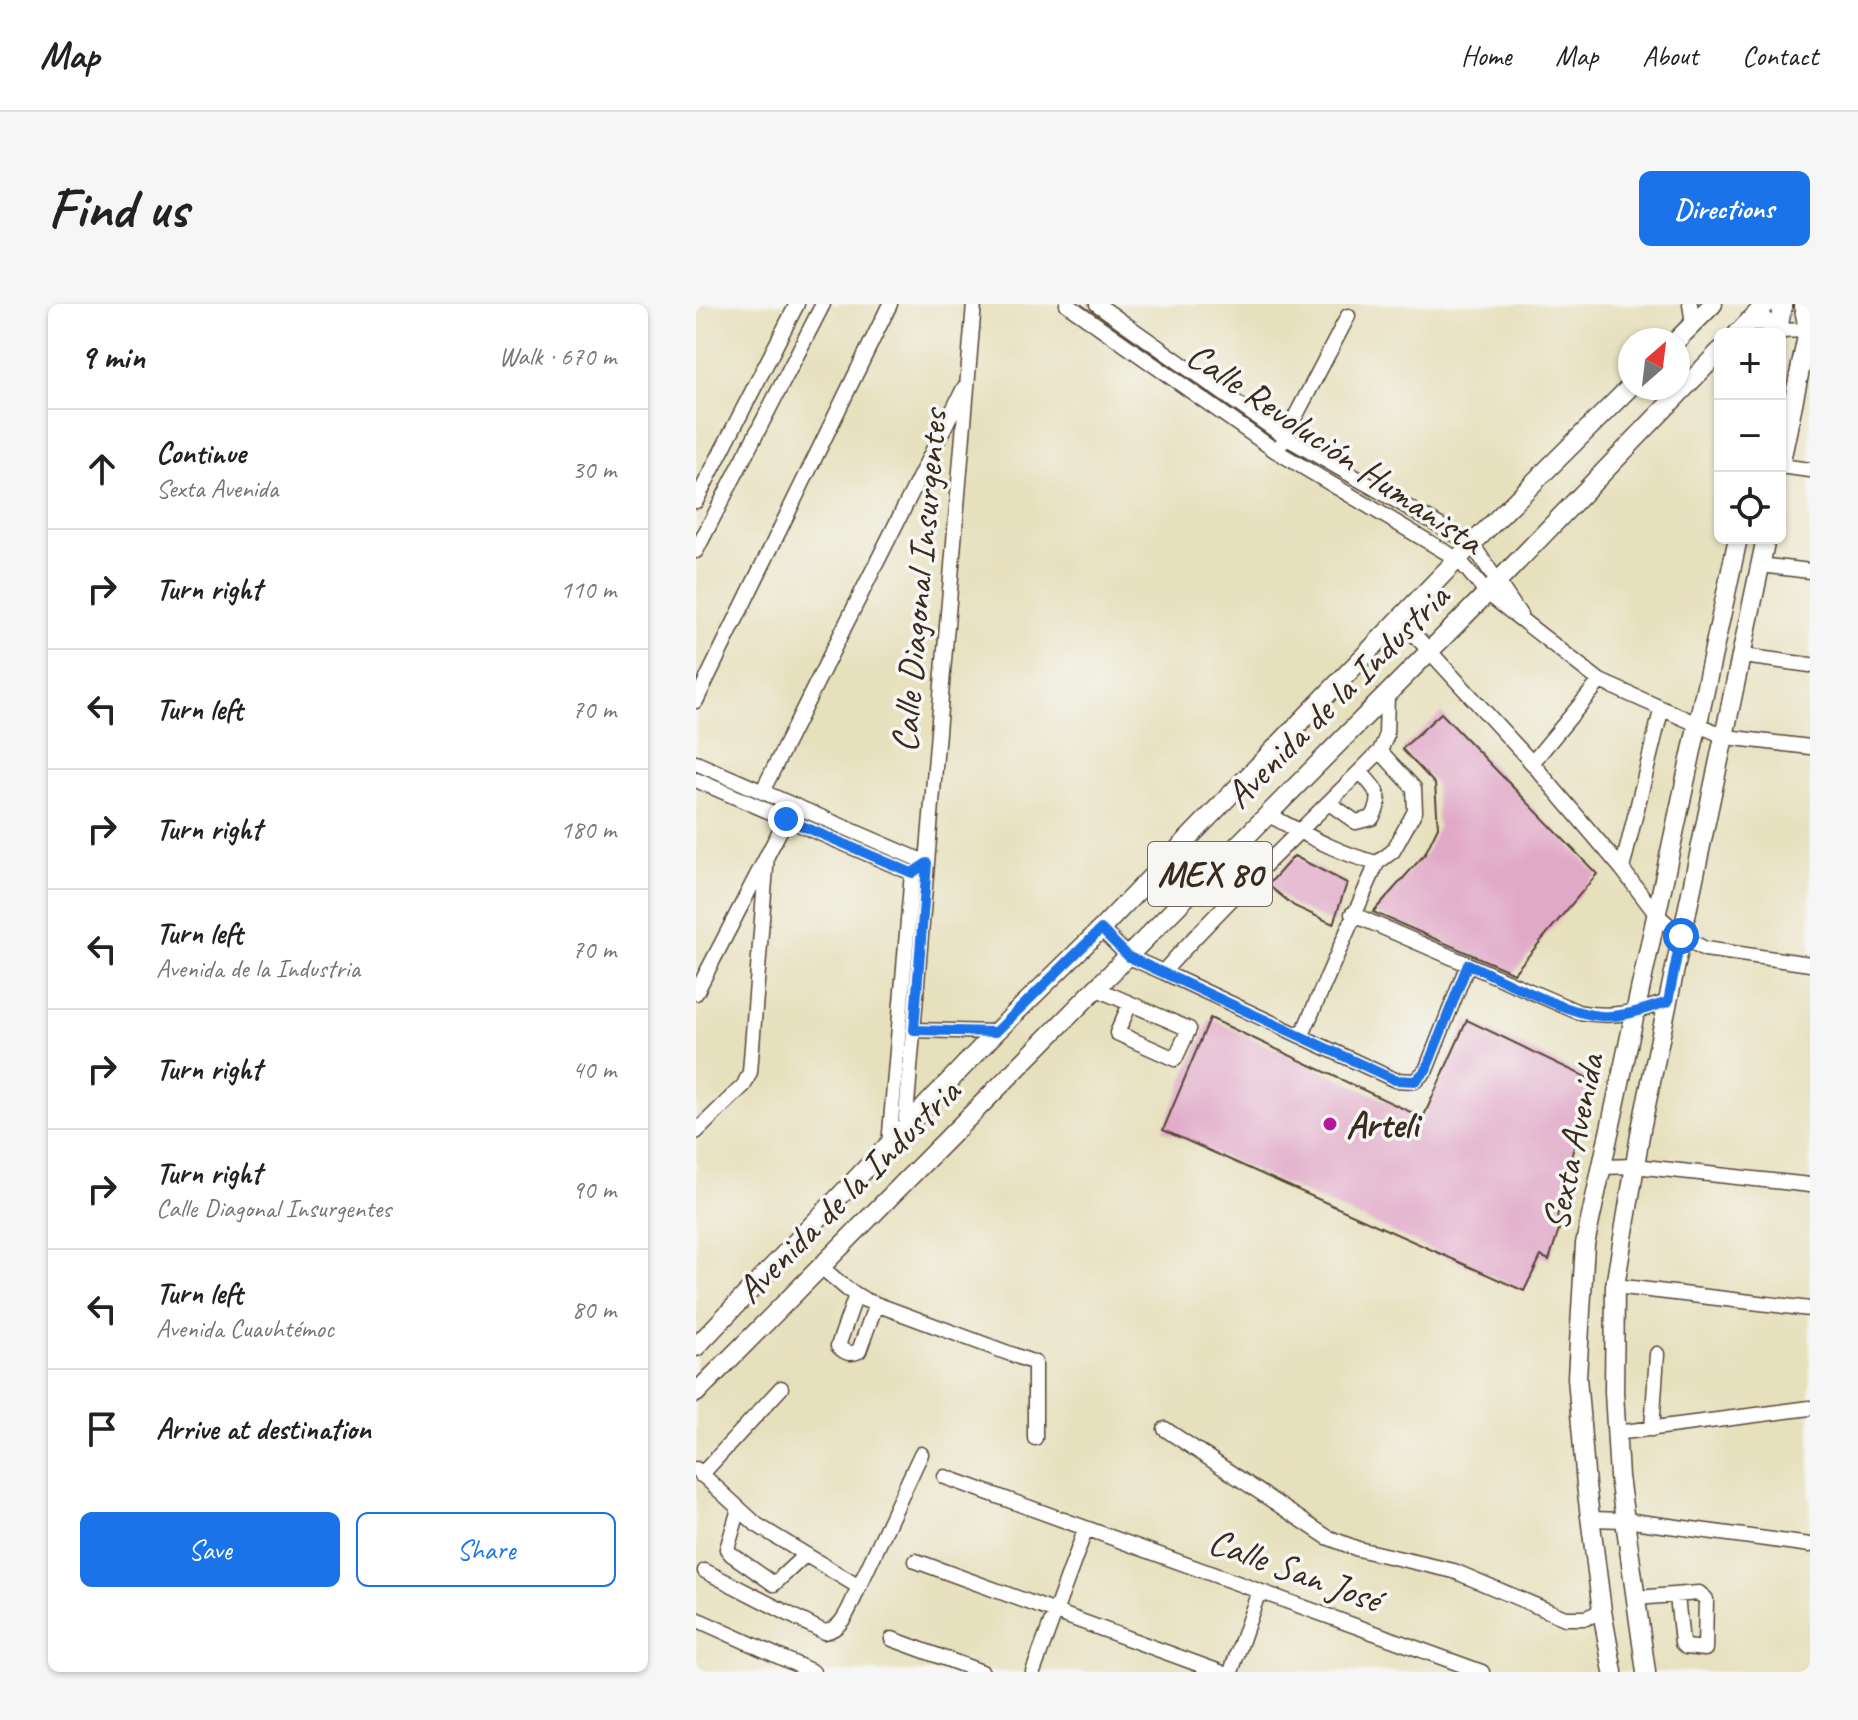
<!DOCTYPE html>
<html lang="en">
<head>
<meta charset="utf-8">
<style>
  :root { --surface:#fff; --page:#f6f6f6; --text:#222; --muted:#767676; --line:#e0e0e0; --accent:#1a73e8 }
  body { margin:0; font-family:Caveat,sans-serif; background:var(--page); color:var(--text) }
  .controls { position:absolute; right:24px; top:24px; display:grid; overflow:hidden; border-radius:12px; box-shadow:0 2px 6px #0004 }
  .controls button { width:72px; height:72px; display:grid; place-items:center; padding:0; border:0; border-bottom:2px solid var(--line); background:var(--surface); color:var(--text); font:40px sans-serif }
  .compass { position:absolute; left:922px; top:24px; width:72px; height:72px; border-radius:50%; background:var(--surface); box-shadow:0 2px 6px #0004; rotate:28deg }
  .stop { position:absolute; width:24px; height:24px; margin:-18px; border:6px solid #1a73e8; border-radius:50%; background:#fff }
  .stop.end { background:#1a73e8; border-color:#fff; box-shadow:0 2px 8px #0008 }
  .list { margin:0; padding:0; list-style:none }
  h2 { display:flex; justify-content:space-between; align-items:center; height:104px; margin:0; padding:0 32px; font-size:34px }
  h2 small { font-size:26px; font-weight:400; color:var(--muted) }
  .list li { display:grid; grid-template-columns:52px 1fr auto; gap:24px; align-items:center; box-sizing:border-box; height:120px; padding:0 32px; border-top:2px solid var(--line) }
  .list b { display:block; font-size:30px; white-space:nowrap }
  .list p { margin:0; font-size:26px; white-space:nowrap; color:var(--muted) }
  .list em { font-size:26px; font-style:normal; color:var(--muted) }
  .actions { display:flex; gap:16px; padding:24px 32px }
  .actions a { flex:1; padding:18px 0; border:2px solid var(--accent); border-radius:12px; text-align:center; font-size:28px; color:var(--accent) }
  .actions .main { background:var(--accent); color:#fff }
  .icon { flex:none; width:44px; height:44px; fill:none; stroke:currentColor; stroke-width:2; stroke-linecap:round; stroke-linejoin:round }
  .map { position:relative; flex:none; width:1114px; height:1368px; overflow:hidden; border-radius:12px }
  header { display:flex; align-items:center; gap:48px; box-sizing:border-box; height:112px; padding:0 40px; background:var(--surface); border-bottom:2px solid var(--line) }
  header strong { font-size:38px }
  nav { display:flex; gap:44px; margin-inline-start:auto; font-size:28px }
  .intro { display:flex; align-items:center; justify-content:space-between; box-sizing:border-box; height:192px; padding:0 48px }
  h1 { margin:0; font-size:56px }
  .button { padding:20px 36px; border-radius:12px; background:var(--accent); color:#fff; font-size:28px; font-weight:700 }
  main { display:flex; gap:48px; padding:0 48px }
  aside { flex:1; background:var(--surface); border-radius:12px; box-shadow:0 2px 6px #0004 }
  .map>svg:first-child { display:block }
  .building { fill:#e1a9c8 }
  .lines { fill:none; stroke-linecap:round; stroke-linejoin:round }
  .minor-casing { stroke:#554536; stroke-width:17 }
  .major-casing { stroke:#554536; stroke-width:21 }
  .minor { stroke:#fff; stroke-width:14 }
  .major { stroke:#fff; stroke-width:18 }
  .route { stroke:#1a73e8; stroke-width:10 }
  .poi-dot { fill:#b5179e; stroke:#f6f6f2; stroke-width:3 }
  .labels { text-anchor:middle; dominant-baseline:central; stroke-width:7; stroke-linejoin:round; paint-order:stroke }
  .shield { fill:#f6f6f2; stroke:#73675e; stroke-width:2 }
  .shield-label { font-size:36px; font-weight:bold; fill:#3b2a1e }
  .street-label { font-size:38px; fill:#3b2a1e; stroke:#f6f6f2 }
  .poi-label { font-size:38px; font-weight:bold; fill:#3b2a1e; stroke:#f6f6f2; text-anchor:start }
</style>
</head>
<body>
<header>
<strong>Map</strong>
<nav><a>Home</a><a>Map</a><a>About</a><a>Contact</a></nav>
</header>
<div class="intro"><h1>Find us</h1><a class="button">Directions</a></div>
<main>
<aside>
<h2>9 min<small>Walk · 670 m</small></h2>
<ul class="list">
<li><svg class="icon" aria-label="ahead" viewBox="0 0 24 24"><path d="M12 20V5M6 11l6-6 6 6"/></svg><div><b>Continue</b><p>Sexta Avenida</p></div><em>30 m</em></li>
<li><svg class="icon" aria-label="right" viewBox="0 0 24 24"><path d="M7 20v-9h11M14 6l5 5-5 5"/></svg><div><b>Turn right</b></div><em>110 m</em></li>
<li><svg class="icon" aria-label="left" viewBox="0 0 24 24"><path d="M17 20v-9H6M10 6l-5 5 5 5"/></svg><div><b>Turn left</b></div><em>70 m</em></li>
<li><svg class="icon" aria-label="right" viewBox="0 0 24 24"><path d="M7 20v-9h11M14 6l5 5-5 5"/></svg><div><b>Turn right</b></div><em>180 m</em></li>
<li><svg class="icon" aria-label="left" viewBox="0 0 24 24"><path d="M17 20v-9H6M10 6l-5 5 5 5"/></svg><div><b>Turn left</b><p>Avenida de la Industria</p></div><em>70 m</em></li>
<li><svg class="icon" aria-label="right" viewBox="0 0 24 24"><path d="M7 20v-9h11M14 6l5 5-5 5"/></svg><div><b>Turn right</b></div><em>40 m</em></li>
<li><svg class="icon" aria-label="right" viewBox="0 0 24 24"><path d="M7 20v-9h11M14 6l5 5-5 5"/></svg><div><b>Turn right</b><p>Calle Diagonal Insurgentes</p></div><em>90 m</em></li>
<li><svg class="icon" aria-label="left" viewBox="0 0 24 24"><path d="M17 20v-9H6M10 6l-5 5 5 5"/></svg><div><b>Turn left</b><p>Avenida Cuauhtémoc</p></div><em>80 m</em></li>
<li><svg class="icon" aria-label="arrive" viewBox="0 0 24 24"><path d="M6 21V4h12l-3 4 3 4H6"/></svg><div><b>Arrive at destination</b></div></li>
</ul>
<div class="actions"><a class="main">Save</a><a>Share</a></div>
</aside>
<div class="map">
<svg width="1114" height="1368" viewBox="0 0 1114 1368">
  <rect width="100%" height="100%" fill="#f6f6f2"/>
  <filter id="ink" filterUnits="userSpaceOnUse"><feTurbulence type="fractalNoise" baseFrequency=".0125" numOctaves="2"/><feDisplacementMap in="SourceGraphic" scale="16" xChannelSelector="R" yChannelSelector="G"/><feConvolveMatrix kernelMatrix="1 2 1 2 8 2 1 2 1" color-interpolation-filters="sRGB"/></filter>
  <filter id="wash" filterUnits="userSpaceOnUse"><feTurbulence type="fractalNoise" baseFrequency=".006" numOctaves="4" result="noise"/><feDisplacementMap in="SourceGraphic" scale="32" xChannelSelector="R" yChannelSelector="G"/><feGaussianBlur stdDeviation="1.8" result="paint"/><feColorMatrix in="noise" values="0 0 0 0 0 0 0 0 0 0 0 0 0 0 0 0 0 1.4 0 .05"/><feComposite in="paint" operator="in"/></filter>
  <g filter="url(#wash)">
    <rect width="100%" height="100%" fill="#e7e0bd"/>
    <g id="blocks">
      <path class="building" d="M745,409L901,570L818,669L677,608L729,550L742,523L739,480L706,445Z
        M598,552L651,579L637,620L598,602L572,581Z
        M514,714L727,814L771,716L894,775L861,913L866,916L853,956L845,952L828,987L467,826Z"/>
    </g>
  </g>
  <g filter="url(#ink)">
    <use href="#blocks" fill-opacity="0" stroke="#554536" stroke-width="2"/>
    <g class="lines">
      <defs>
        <path id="minor" d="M371,0L580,147L763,256L791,289L904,377L1030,433L1114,443
          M401,0L589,133L776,240L824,311
          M994,0L997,20
          M1081,27L1114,26
          M585,140L652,12
          M1084,162L1114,166
          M0,197L101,0
          M0,247L127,0
          M1064,261L1114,267
          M705,316L836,459L926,565L960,610L985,632L1009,645L1114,660
          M1047,352L1114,361
          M691,389L690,433L684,447C611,521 536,591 467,668L699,776L719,777L730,766L772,660
          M0,397L194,0
          M0,459L231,559L209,825
          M836,459L904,377
          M0,476L216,569
          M66,488L268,84
          M633,499L660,518L676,514C690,491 679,486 664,467
          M573,511C607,529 643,550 681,559L697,547L719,507L718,484L684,447
          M541,542L565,564
          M926,565L965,407
          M216,569L231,559L278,0
          M656,610L882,708C918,715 938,708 972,698
          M405,625L433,653L467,668
          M401,685L493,725L479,755L421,729L434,700
          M0,689L90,515
          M218,726L300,728
          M606,731L681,559
          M0,828L48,781L54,768L71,551
          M193,841L216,569
          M906,863L939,862L1114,881
          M125,963L151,985L169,996L339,1059V1134
          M919,982L1114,1005
          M160,991L142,1042C149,1049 154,1051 163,1047L180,1000
          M469,1125L631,1233L662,1245L758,1267L869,1314H890L906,1307
          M956,1125L961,1050
          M920,1129L1114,1104
          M0,1165L61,1221L163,1283L225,1150
          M5,1171L85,1084
          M249,1173L786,1368
          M43,1205L31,1245L35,1250L78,1280L109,1251
          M894,1215L929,1216L1114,1241
          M220,1257L524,1368
          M9,1267L128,1328C148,1326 155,1299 163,1283
          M940,1294L1003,1289L1010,1295L1009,1345L990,1343L986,1339L981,1292
          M0,1315L117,1368
          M196,1335L286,1368
          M337,1368L390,1224
          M535,1368L563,1287"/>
        <path id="major" d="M1107,0L1112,25
          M1053,17H1068L1081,27
          M1041,30L1070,0
          M1081,30L1087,0
          M981,36L1017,0
          M1084,162L1114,18
          M0,1043L300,728L405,625L776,240L934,83
          M0,1089L791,289L1024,47
          M917,1368L906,1307L890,1181L881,1073L889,940L1042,234
          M950,1368L923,1173L918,1088L919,982L945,825L1070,234"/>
      </defs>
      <use href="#minor" class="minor-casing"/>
      <use href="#major" class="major-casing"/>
      <use href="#minor" class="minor"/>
      <use href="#major" class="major"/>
    </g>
  </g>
  <g class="lines" filter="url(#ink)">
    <path class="route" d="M90,515L216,569L231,559L218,726L300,728L405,625L433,653L699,776L719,777L730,766L772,660C806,675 870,710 905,712C927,714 951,704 972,698L985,632"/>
  </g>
  <circle class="poi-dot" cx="634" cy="820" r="8"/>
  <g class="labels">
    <rect class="shield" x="452" y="538" width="124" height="64" rx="6"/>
    <g class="shield-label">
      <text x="514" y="570">MEX 80</text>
    </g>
    <g class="street-label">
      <text transform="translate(639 144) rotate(34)">Calle Revolución Humanista</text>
      <text transform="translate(223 277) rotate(-85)">Calle Diagonal Insurgentes</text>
      <text transform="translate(641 392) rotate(-45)">Avenida de la Industria</text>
      <text transform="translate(877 838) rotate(-78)">Sexta Avenida</text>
      <text transform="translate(152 887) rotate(-45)">Avenida de la Industria</text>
      <text transform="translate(599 1266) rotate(20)">Calle San José</text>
    </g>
    <g class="poi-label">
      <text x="650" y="820">Arteli</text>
    </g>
  </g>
</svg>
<div class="controls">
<button>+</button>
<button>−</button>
<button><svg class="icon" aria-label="locate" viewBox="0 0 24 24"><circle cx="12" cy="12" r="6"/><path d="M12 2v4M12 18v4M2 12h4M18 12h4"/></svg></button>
</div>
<svg class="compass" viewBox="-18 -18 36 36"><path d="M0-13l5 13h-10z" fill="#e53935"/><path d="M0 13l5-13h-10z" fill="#767676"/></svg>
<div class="stop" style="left:985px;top:632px"></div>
<div class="stop end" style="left:90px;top:515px"></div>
</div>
</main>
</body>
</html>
